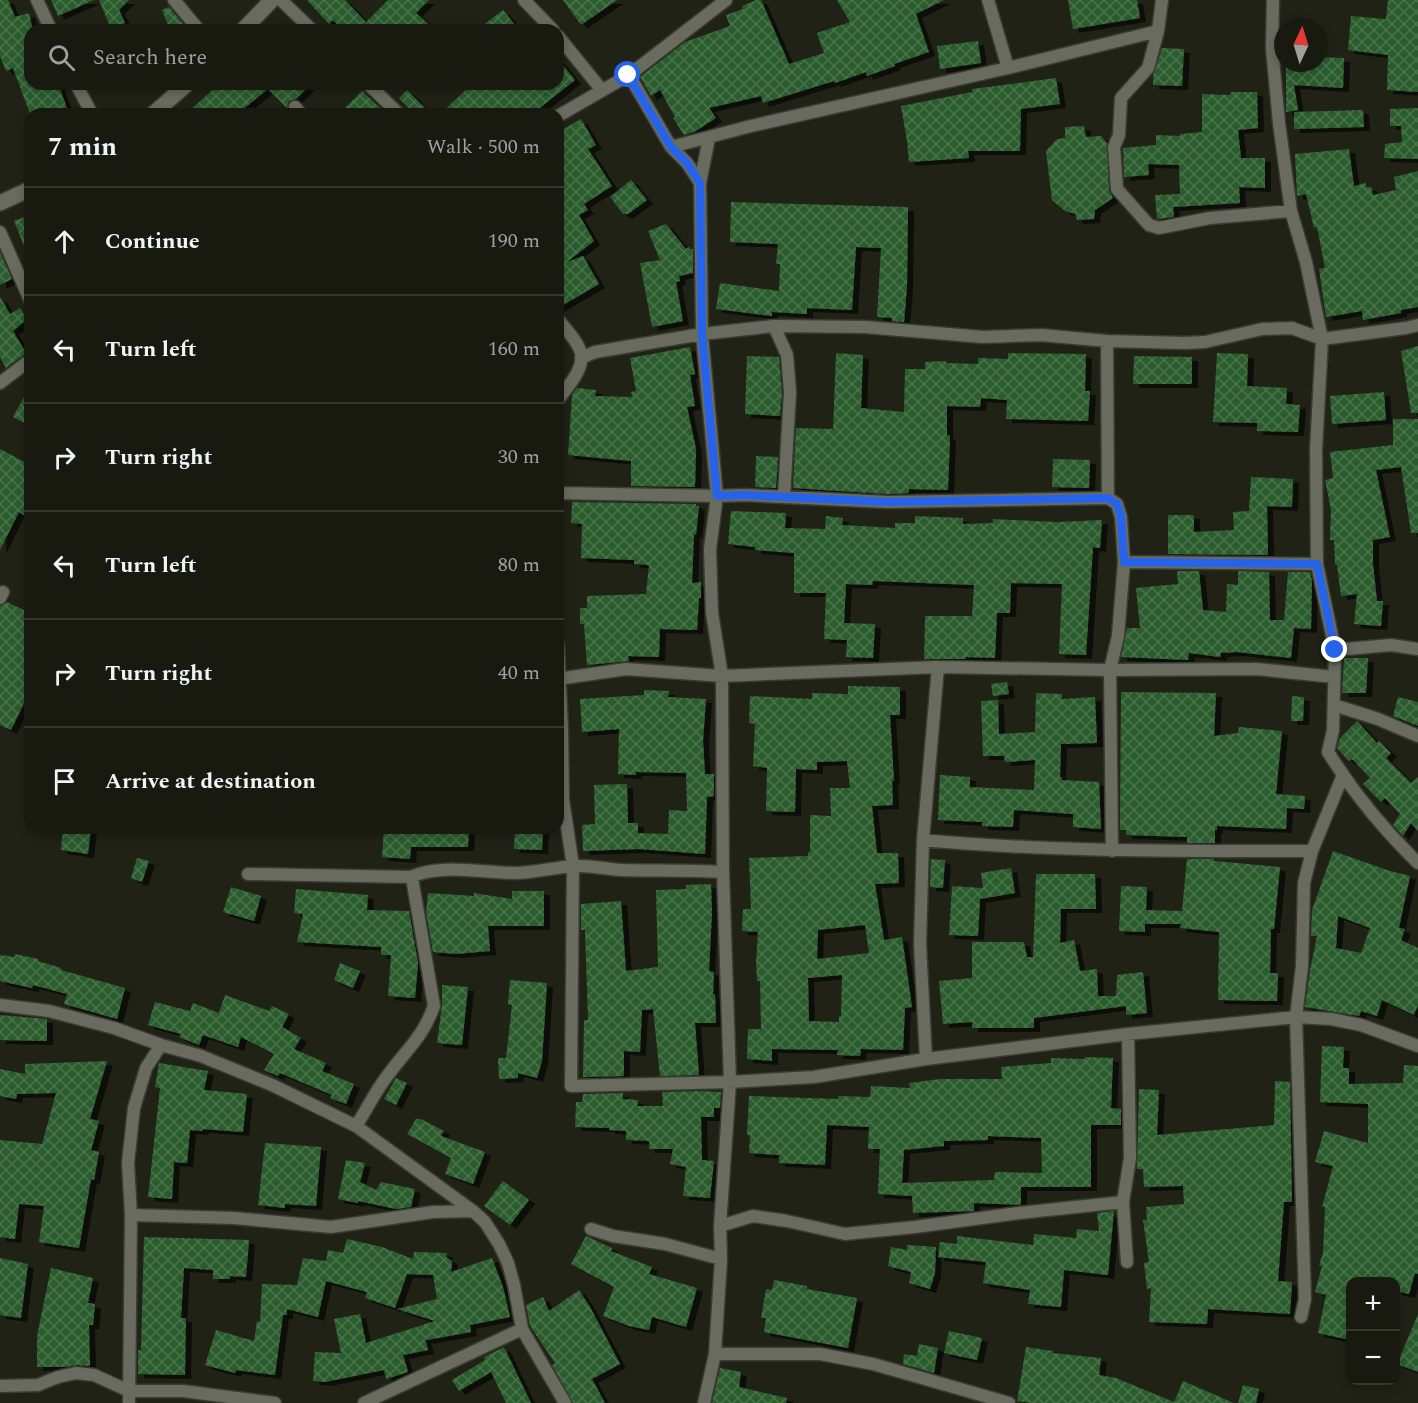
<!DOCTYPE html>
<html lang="en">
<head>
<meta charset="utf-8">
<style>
  :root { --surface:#181a10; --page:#25271e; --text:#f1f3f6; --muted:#9fa19f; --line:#363830 }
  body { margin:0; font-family:Spectral,serif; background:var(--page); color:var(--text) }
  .controls { position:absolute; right:18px; bottom:18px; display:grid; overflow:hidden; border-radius:12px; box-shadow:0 3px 9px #0003 }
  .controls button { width:54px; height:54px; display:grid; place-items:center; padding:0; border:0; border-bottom:2px solid var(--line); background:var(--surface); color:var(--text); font:30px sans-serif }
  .compass { position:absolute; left:1274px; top:18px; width:54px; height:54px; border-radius:50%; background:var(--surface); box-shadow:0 3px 9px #0003; rotate:4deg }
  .stop { position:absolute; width:18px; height:18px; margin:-14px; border:4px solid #2563eb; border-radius:50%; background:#fff }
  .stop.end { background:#2563eb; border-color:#fff; box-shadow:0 2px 6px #0008 }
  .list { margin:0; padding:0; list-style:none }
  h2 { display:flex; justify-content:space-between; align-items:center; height:78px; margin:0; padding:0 24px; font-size:26px }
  h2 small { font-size:20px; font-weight:400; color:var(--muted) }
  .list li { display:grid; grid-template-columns:39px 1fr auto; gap:18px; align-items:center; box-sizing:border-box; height:108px; padding:0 24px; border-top:2px solid var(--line) }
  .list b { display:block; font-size:22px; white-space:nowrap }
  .list em { font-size:20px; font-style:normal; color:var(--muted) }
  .icon { flex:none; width:33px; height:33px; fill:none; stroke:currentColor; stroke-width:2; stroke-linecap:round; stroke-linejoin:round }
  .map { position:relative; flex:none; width:1418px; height:1403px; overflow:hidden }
  .search { position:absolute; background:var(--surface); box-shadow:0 3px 9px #0003; left:24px; top:24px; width:540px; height:66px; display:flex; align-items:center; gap:15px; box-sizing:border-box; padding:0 21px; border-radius:18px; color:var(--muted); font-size:22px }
  .panel { position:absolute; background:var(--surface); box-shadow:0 3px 9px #0003; left:24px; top:108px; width:540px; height:726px; border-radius:18px }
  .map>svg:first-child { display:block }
  .building { fill:url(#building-cross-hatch); fill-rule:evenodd; filter:url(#shadow) }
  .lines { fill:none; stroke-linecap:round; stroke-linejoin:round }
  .street-casing { stroke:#3a3c34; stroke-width:15 }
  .secondary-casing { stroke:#3a3c34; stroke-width:18 }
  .street { stroke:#686b5e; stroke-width:12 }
  .secondary { stroke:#686b5e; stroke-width:15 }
  .route { stroke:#2563eb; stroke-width:8 }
</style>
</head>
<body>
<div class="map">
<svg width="1418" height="1403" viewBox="0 0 1418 1403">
  <defs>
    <pattern id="building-cross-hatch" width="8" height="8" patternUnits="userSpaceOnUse" patternTransform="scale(1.5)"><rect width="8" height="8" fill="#2b5c2e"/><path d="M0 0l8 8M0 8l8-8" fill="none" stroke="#49734b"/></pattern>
    <filter id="shadow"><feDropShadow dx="6" dy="4" stdDeviation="0" flood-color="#0009"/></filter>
  </defs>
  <rect width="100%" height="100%" fill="#202216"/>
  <path class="building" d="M0,0H8L15,17L29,13L33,30H30V84H58L69,114H30L13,68L6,71L0,56Z
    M51,0H94L58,16Z
    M99,0H129L119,10L125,23L111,29Z
    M307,0H345L366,22L388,0H429L416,13L435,30H343L333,20L329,24Z
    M563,0H617L581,25Z
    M756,0H761L789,64L824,53L817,33L850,22L837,0H944L916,14L929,52L894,64L895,66L867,76L866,72L835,83L834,81L763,103L761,96L709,108L716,118L694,132L684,135L673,118L675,117L660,90L651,96L640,77L685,42L730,26L726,15L743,9L742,6Z
    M1068,0H1137L1140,18L1073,29Z
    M1388,0H1418V92L1387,90L1388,55L1348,50L1351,16L1386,19Z
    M169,7L186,27L187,30H170L162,10Z
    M503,10L519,30H477Z
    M978,41L981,63L940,69L937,46Z
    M1162,48L1184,49L1182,86L1153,85V75Z
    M1319,57L1344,58L1343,88L1294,85L1298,110L1286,112V63H1319Z
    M558,59L575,80L532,114H440L472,84H558Z
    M1056,78L1060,104L1021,109L1020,151H968L969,158L909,162L907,141L901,106L972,92V89Z
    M219,84H311L296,99L289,101L287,108L268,89L237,114H186Z
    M407,90L431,114H414L399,98Z
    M362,91L387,114H339Z
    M1231,92H1257L1258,128L1238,130L1241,158H1265V188L1239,187L1240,203L1173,207L1174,217L1157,219L1155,195L1180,194L1179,165L1148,164L1149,175L1124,177L1123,148L1156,145V135L1180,136V134L1202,132V94L1230,95Z
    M1418,108V159L1384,158L1385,144L1402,142L1401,126H1390V109Z
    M1363,110L1364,127L1294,129V112Z
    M581,119L596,145L588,149L612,186L584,204L588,210L579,215L594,241L567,262L583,256L599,284L558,308V132Z
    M1084,126L1086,137L1101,136L1107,143L1109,190L1113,198L1095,210L1094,219L1077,220L1075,214L1065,211L1052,200L1046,151L1057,139L1065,138V127Z
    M1349,149L1354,186L1366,183V187H1371L1373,195L1396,190L1394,177L1418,171V307L1401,310V313L1363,320L1362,311L1326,317L1319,269L1325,268L1317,227L1314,228L1306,194L1297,196L1295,154Z
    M631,180L647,200L628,214H623L610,197Z
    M731,202L908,207L907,287L904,322L892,321V318L877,317L881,248L856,247L852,310L807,308V314L772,312V316L716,309L720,283L779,291L780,264H776L778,244L730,242Z
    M30,215V259H29L14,221Z
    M666,224L686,249L689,247L690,249H693V273L679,276L680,281L676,282L683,321L652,327L640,263L660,260L648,231Z
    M0,252L12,279L0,285Z
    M0,297L10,314L20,308L25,316V321L13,331L26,353L6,368L0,357Z
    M1418,346V413H1411L1401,351Z
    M690,347L695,374L690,375L695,406L687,407L696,449L695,487L631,486V461L568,455L572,395L577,388L596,390L595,396L632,397L631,392L636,391L630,358Z
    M836,353L863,355L861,408L904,412L905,369H925V362L946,361V363L978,364V358L1008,359V353L1086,354L1085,391H1090L1088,421L1006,419L1007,400L981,398L980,407L947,406V435L950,436L948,490L909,489V493L888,494L793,488L796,428L833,429Z
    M1217,353L1248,354L1247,386L1287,388L1286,404L1300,405L1298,432L1257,431V423L1213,422Z
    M747,356L779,357L782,392L780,416L745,414Z
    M1134,356L1192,357V384H1133Z
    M30,386V426L13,417Z
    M1384,392L1386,420L1332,424L1330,396Z
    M1393,419H1418V533H1411L1401,467L1376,470L1390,537L1373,540V564L1377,601H1383L1381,626L1354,624L1357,594L1341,596L1337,565H1335L1334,540H1330L1331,510L1325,480L1333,478L1330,452L1393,445Z
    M0,449L30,465V519L19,512L0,550Z
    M756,456L778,457L776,488L755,487Z
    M1053,459L1090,460L1089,488L1052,487Z
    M1251,477L1293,479L1292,507L1267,506L1268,555L1168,554V515H1194V532L1234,530L1233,512L1249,511Z
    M572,502L696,504V506H699L696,535L694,534L692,583L701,582V598H699L697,630L660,629L659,657L628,656L629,661L587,665L584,624H580V608H587V596L646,594L649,565L634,564V560L581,558L582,524L571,523Z
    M731,511L786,513L785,528L825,529L826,516L843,518L842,525L895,528V523H915V516L963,518V524L993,523V519L1057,522L1102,520L1100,548L1093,547L1086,655L1059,654L1062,584L1011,583L1010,613H997L995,658L966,657V659H924L925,616H972L974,585L873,581L872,585L846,584L844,623L875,624L873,658L846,657L847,640L824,639L826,593H794V553L755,550V547L728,544Z
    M1177,571H1199L1203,610L1226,612L1227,584L1238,585V571L1269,572L1270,620H1284L1288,572H1310L1312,581L1311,629L1294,628L1291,658L1237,652L1221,653L1220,657L1189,653L1188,660L1121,657L1127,628H1140L1136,588L1178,584Z
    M7,602L30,613V691L11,730L0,725V606Z
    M1344,658H1368L1366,693H1342Z
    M1007,682L1009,694L993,696L991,684Z
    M848,686L900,687V715H890L894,781H892L893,805L872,806L877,853H898L899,883L875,884L884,940L902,937L912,1007L905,1008L903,1050L861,1049L860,1056L837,1055L838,1050L772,1049V1061L747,1059L748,1029H761L760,981H757L756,963L758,932L742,931L743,909H751L749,858L808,856V852H810V815L831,816L830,788H850L847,761L817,762V770L796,769L795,812L766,811L767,768L753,766L755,724L749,723L750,696L812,699V693L848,694ZM865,925L869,953L817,959L818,930ZM842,975L841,1016H839V1022L809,1021L808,978Z
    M644,690L669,691L668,697L706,699L703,741L705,774H714V796L707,797L705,854L639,849L583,851L582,825L595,824L594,785L627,784L628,823H638V833L668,834L669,810L687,811L686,773L636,772V775L618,774L619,729L582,732L580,699L644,695Z
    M1121,692L1216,693L1214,736L1238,733L1239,727L1282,731L1276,794L1305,796L1304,809L1287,808L1286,829L1217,826V830H1215V843H1187V837L1126,835V830H1120Z
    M1036,693L1062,694V699L1095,697L1097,743L1061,744L1060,777H1062V780L1099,782L1101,829L1073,827V814L1014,810L1013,827L982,826V822L938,820L940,775L970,777V787L1034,790L1035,760L1005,762L1004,756H983L981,701L998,700L999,734L1035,732Z
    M1292,696L1304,697L1303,721H1291Z
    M1398,697L1418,702V726L1393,716Z
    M1357,721L1377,743L1379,741L1391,753L1386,758L1411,783L1418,777V831L1411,823L1403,836L1393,825L1400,814L1385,798L1381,802L1363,784L1370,778L1352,759L1349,761L1337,748L1340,738Z
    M63,828H91L88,854L61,850Z
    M384,828H469L468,847H411L410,859L382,857Z
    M515,828H543L542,850L514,849Z
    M1333,851L1387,870L1410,876L1399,928L1405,929L1401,940L1418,948V1005L1414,1015L1382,1000L1377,1016L1361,1011L1359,1016L1305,1007L1310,970L1317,936H1311L1312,910ZM1338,916L1370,928L1361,953L1336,948Z
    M137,858L149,861L142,882L131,878Z
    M931,859L945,860L943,888L930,887Z
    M1187,859H1214V861L1280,867L1274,929H1271L1270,973H1278L1277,1001L1218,1000L1219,932L1180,928L1181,924H1145V932L1119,931L1121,886L1147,887L1146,910L1182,911Z
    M1011,868L1015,893L980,899L978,936L949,935L952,886L983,888L981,873Z
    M1036,874H1095L1096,909H1061L1060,943L1074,940L1080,971L1097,969L1098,996H1116L1117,975L1143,972L1147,1013L1126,1015V1006L1034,1018V1028H972V1022L943,1024L939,981L972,978V942H1024L1027,957H1033Z
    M711,884L712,912L709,971L714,972L713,994H715L716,1023H695L699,1075L660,1076L653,1009L642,1010L640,1052L624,1051V1076L583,1077L584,1020H588L585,930H581V904L621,901L626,971L658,967L656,890L686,889V885Z
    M231,887L261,896L254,921L223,912Z
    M296,889L368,895L367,910L409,911L418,963L415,998L388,996L391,955H381V947L297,942L303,914L294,913Z
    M512,891H544V926H488L490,951L456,954L433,952L426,912L428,893L474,896V893L512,899Z
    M15,954L38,959V961L61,968V970L125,988L117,1019L64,1004L67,994L33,985L32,988L0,981V955L15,957Z
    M340,963L360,971L353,988L334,980Z
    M510,980L547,983L542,1061L537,1078L518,1073V1078L499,1079L498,1058H506L512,1005L508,1004Z
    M442,985L468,987L462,1045L437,1043L442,1005Z
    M225,995L269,1011L272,1006L289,1014L282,1027L301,1038L294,1049L326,1063L322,1071L354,1084L346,1104L330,1098L332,1095L280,1073L278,1076L264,1070L274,1054L241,1037L238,1047L203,1035L199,1045L179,1037L181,1034L148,1025L155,1002L190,1011L193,1003L219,1013Z
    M0,1015L47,1019V1041L0,1040Z
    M1322,1046L1344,1047L1343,1068H1349V1084L1403,1083L1404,1065L1418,1066V1274L1415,1273L1409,1294L1395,1291V1281H1350V1340L1318,1333L1326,1295L1315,1292L1322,1266L1319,1265L1323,1253L1325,1207H1322L1333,1166L1315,1162L1324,1131L1368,1143V1104L1320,1102Z
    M1085,1057L1113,1058L1111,1108L1121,1109V1125H1091V1187H1021V1205L974,1203V1211L913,1213L912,1196L878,1194L880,1149H868L869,1127L827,1125L825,1165L779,1163V1155L749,1153L750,1135H747L749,1096L838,1099V1096L870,1097L871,1086L910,1088L909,1083L940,1079H1002L1001,1067L1051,1063V1058L1085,1059ZM988,1136L1041,1138L1042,1173L995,1172L994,1180L902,1183L904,1150L944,1146V1141L988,1140Z
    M107,1061L90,1119L99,1121L91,1150L99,1152L94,1180L91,1179L79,1248L39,1242L44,1206L19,1204L15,1239L0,1237V1140L42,1144L56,1093L17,1094L16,1099L0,1096V1069L25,1074V1064Z
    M159,1063L208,1071L204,1090L247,1094L243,1132L203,1129L202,1131L190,1130L187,1163L174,1162L172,1199L148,1197L160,1088L155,1087Z
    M396,1078L407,1083L396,1105L384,1099Z
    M1275,1081L1290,1082L1292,1202H1284L1278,1281L1292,1282L1290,1314L1208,1309L1207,1324L1149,1322L1151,1288L1147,1289L1144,1263L1149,1262L1143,1220H1147L1146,1207L1184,1204L1183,1186L1144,1187L1143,1169H1137L1139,1089L1159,1090L1157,1135L1274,1125Z
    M701,1091L721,1092L720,1108H714V1117H701L702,1160L714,1161L710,1198L683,1196L686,1167L670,1164L673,1149H649V1141L626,1140V1131L609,1130V1128L575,1127L576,1102H582L583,1094L623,1093V1099L638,1100L637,1106H663L662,1092Z
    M416,1119H421L444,1131L441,1136L485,1152L473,1184L445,1174L451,1158L407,1134Z
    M265,1143L321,1147L316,1206L285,1204V1208L258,1205Z
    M346,1160L365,1163L360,1182L376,1190L381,1182L415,1189L411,1207L396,1209L358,1201V1203L338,1199Z
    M503,1181L529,1200L510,1225L484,1206Z
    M1114,1211L1108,1275L1064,1270L1061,1307L1028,1304L1030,1290L983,1283L986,1262L938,1257L940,1242L957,1244V1236L1033,1245L1034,1234L1076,1238L1077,1229L1099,1231L1097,1213Z
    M586,1236L612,1248L611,1251L652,1267L649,1274L697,1288L686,1327L652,1317L649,1330L629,1326L603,1316L614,1287L571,1264Z
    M144,1237L249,1240L246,1277L230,1276V1279H213V1270L184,1268L181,1318H186L185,1375L138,1374V1350H141Z
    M347,1239L382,1247L413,1259L414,1252L447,1253L446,1257L452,1261L451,1272L492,1258L503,1287L510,1317L470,1325L471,1332L427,1340L425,1338L428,1350L403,1355L408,1372L386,1379L384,1370L325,1382L313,1381L315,1352L341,1353L334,1319L360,1314L366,1343L435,1321L397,1309L437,1299L433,1275L407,1274L395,1308L365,1298L367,1292L326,1281L318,1317L287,1309V1315H283L275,1375L236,1370L235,1373L205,1365L216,1330L254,1341L257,1321L260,1322L262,1284L297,1285L303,1258L326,1261L328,1250L343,1253Z
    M907,1245L936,1247L935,1273L930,1289L909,1283L911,1272L888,1266L891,1247L907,1250Z
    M0,1258L28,1264L21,1318L0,1315Z
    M51,1268L93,1278L88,1303L95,1304L93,1325H89L90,1366L77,1365L65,1367H37V1336Z
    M774,1280L807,1286V1289L857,1298L848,1348L764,1332L766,1318H761L766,1289L772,1290Z
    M579,1290L590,1307L620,1364L592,1379L605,1403H573L552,1365L555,1363L530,1326L526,1305L543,1297L549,1311Z
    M1418,1314V1372L1397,1364Z
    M949,1331L982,1338L977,1360L944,1353Z
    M919,1344L938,1348L934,1373L903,1364L904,1354L917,1356Z
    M504,1347L531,1403H506L491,1372L459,1391L452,1380L485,1360L484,1357Z
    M1026,1347L1053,1351L1052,1353L1101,1358L1099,1375L1116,1378L1174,1402L1183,1381L1234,1403H1032L1017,1401Z
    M720,1368L741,1372L739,1387L787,1398L786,1403H712Z
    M1243,1385L1259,1389L1256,1403H1238Z"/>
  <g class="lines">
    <defs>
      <path id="street" d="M37,0L51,30
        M174,0L199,30
        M281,0L312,30
        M524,0L553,30
        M988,0L1008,68
        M1273,0L1272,48L1279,123L1291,211L1306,262L1322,339L1316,450L1317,564L1335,650L1333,730L1328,752C1353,792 1384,830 1418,863
        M1158,31L1148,68L1121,98L1119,135L1114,147L1117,189L1149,225L1159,228L1210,218L1291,211
        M558,36L601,89
        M629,75L671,147L687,163L700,183
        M76,84L92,114
        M368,84L399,114
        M295,107L301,114
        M558,116L629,75L726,0
        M671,147L751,126L1008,68L1158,31L1162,0
        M0,232L30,300
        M558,319C565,329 576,339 580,350C587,367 567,387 558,400
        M774,326L787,355L790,392L784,497
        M1107,341L1108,498
        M581,358L595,352L702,334L774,326L865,327L983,337L1041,335L1107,341L1184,343L1205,342L1262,329L1292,328L1322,339L1406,328L1418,325
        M0,383L30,360
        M558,493L717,496L744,495L888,502L1108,498L1117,504L1121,517L1124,562L1118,636L1110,670L1112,851
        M1124,562L1317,564
        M0,598L3,592
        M558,644L562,730L563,800L573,866L571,1086L730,1082L814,1077L926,1059L1128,1034L1296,1017L1331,1019L1361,1025L1418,1046
        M1335,650L1391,645L1418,649
        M558,679L626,669L722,676L938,667L1110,670L1257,669L1334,677
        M1334,705L1378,719L1418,736
        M923,840C1053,852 1182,851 1312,851
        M248,874L410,877
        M0,1005L49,1011L114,1028L161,1045L201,1056L272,1085L356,1126L473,1211L485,1222L499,1244L508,1263L514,1285L522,1329L565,1403
        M926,1059L920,944L923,840L938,667
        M356,1126C367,1109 376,1090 388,1075C407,1049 423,1037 434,1006L413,884V879L410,877C443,863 481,873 515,873C535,873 555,867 575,866C591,865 605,869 621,870C655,871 689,870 723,872
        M1123,1202L1127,1262
        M131,1215L234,1218L331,1227L433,1212L473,1211
        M720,1226L753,1216L787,1221L845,1234L915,1227L1019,1213L1123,1202L1130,1158L1128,1034
        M591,1229L613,1236L665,1244L721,1259
        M1301,1317L1305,1299L1296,1017L1302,966L1304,883L1312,851L1343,775
        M715,1354H820L873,1364L1009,1403
        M0,1386L38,1385L58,1377L76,1373L94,1375L129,1391H183L275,1403
        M129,1403L131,1215L128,1163L134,1108L146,1068L161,1045
        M364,1403L522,1329
        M704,1403L715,1354L721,1259L720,1226L730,1082L723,872L722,676L712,613L710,549L717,496L702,334L700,183L709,138"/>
      <path id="secondary" d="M243,30L272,0
        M153,114L187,84
        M0,203L30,189"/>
    </defs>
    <use href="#street" class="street-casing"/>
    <use href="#secondary" class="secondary-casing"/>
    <use href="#street" class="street"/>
    <use href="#secondary" class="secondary"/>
  </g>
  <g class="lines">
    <path class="route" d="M628,75L671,147L687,163L700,183L702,334L717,496L744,495L888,502L1108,498L1117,504L1121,517L1124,562L1317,564L1335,650"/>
  </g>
</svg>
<div class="controls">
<button>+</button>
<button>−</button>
</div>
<svg class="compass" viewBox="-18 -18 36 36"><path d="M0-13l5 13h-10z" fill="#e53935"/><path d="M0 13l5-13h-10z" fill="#9fa19f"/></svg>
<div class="stop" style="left:628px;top:75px"></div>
<div class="stop end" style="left:1335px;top:650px"></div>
<div class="search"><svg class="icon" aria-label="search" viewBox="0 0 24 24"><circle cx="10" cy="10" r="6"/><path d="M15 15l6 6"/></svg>Search here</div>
<section class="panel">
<h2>7 min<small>Walk · 500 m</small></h2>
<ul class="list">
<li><svg class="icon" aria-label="ahead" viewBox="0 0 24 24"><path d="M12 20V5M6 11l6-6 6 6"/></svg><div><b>Continue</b></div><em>190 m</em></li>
<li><svg class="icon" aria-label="left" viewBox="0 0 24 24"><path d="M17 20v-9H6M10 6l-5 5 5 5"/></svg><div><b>Turn left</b></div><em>160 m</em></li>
<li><svg class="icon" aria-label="right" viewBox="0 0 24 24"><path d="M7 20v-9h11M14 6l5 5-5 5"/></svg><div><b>Turn right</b></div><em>30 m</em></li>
<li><svg class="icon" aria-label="left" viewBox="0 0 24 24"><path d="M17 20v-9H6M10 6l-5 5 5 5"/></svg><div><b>Turn left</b></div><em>80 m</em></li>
<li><svg class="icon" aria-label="right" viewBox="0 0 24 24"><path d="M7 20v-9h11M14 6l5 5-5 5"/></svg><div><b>Turn right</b></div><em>40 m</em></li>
<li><svg class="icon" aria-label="arrive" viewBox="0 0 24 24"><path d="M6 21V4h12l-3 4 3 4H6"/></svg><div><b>Arrive at destination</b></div></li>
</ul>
</section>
</div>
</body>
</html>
